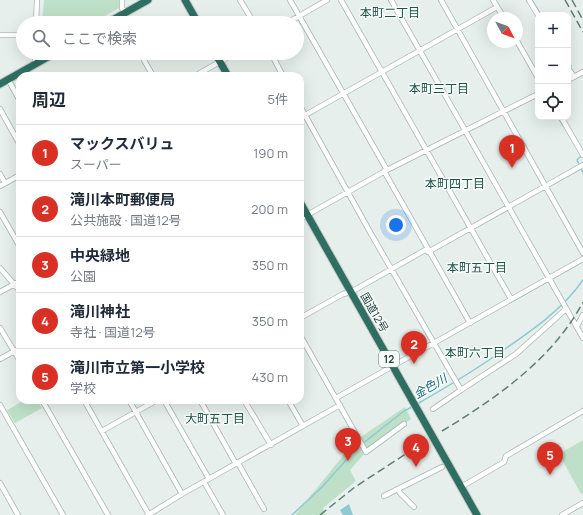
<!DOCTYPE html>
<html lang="ja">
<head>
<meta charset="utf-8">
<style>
  :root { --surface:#fff; --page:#f2f2f3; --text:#1f2937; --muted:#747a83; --line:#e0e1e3; --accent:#d93025 }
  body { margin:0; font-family:Manrope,"Noto Sans JP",sans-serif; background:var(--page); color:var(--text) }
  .controls { position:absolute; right:12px; top:12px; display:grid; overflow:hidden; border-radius:8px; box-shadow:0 4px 16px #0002 }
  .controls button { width:36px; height:36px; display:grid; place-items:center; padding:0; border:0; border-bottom:1px solid var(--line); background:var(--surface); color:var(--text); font:20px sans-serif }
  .compass { position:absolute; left:487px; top:12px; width:36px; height:36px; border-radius:50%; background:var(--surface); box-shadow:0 4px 16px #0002; rotate:131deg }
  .you { position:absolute; left:396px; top:225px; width:14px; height:14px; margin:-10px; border:3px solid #fff; border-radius:50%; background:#1a73e8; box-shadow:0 0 0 6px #1a73e833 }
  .badge { display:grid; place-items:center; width:26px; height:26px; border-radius:50%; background:var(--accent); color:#fff; font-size:13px; font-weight:700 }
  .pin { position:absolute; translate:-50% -33px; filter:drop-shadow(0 1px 2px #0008) }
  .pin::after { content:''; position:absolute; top:21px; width:14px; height:12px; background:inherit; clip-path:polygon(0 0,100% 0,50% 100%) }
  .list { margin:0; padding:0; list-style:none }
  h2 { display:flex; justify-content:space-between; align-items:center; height:52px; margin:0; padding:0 16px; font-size:17px }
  h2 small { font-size:13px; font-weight:400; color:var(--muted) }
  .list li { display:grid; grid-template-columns:26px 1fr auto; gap:12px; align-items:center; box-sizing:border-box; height:56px; padding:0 16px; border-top:1px solid var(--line) }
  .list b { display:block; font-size:15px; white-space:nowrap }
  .list p { margin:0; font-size:13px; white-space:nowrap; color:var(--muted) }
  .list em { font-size:13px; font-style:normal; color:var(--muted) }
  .icon { flex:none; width:22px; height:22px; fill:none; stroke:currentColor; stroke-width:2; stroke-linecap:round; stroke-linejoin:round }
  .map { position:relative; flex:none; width:583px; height:515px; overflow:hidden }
  .search { position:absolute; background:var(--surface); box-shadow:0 4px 16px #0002; left:16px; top:16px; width:288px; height:44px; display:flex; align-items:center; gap:10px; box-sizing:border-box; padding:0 14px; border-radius:22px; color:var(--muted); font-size:15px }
  .panel { position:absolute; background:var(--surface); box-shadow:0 4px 16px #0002; left:16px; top:72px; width:288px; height:332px; border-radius:12px }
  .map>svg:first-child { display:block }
  .green { fill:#bfe0c8 }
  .water { fill:#8ec9d4 }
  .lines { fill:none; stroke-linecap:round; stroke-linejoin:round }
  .stream { stroke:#8ec9d4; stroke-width:1.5 }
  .minor-casing { stroke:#a8b8b2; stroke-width:6 }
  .highway-casing { stroke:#c2cac8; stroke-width:9 }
  .minor { stroke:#fff; stroke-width:4.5 }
  .highway { stroke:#2f6f62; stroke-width:7 }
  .rail { stroke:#5f7d75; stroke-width:1.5; stroke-dasharray:8 4; stroke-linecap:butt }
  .labels { text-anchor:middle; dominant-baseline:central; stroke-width:3; stroke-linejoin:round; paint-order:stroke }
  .shield { fill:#f7fbf9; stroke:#637a73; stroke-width:1 }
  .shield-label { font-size:10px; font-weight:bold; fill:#24423a }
  .street-label { font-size:11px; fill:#24423a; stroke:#f7fbf9 }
  .neighbourhood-label { font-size:12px; fill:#1f5548; stroke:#f7fbf9 }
  .water-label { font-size:12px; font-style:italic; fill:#1c6f80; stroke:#f7fbf9 }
</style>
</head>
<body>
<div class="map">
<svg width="583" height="515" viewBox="0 0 583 515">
  <rect width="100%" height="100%" fill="#e6efeb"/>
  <path class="green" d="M44,0H119V8L92,23H42Z
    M25,400H37L42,408L15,423L7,410Z
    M405,407L411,419L366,452L350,470L356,481L323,508L326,515H295L355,441Z
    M583,440V493L581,494L559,454Z"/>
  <path class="water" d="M349,504L353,515H343L340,510Z"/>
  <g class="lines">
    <path class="stream" d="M532,0L541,15
      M568,62L571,66L570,67
      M558,117L563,126
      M581,155V156L577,160L583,173
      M417,404C447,387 477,369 505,349C534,329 563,309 583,280
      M292,515L322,487L357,448L404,411L414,406"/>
    <defs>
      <path id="minor" d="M122,0V8L125,13
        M240,0L254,23
        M290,0L387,170
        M341,0L511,299
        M391,0L583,338
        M441,0L583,253
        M493,0L504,18
        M529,0L538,15
        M119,16L123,23
        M36,23L37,0
        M287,23L327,0
        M0,35H23
        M517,41L538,78
        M140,53L153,76
        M271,53L283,76
        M35,64V53
        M568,68L574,77
        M195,76L235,53
        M8,79L20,101
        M568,80L583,72
        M300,106L370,232L461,390L516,354L566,309
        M0,109L20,145
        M561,117L583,155
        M300,118L497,7
        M384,171L470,323
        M0,174L5,183
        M0,186L20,175
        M0,212L20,247
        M300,219L387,170L538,94
        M428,252L583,165
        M0,268L20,291
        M0,292L20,281
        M300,318L343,294L351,292L427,249
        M577,326L583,315
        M0,328L20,361
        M300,335L366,452L404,424
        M0,359L20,348
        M336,398L583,259
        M42,400L108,515
        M84,400L149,515
        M129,400L182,494
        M164,400L209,479
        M200,400L236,464
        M244,400L271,445
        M288,400L303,426
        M0,405L63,515
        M433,409L461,390
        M102,431L157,400
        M238,463L264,509
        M204,482L223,515
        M0,483L18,515
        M461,487L504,462L506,456L583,411
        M398,489L400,493L414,507
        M384,496L442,467
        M148,515L182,494L340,405
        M562,515L583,503"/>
      <path id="highway" d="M185,0L198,23
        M107,23L148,0
        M215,53L228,76
        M0,84L55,53
        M300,202L477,515"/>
    </defs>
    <use href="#minor" class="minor-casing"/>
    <use href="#highway" class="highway-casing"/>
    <use href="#minor" class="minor"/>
    <use href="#highway" class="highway"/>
    <path class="rail" d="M565,0L583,32
      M572,0L583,20
      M442,431C495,399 553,359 583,302
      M320,515L355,487L424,442"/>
  </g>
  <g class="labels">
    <rect class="shield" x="379" y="351" width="20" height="16" rx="3"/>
    <g class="shield-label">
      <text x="389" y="359">12</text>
    </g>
    <g class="street-label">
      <text transform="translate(375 312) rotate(60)">国道12号</text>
    </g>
    <g class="neighbourhood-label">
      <text x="390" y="12">本町二丁目</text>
      <text x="439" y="88">本町三丁目</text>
      <text x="455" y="183">本町四丁目</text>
      <text x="477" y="267">本町五丁目</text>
      <text x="475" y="352">本町六丁目</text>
      <text x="215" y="418">大町五丁目</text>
    </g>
    <g class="water-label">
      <text transform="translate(430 386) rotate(-30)">金色川</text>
    </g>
  </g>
</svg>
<div class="controls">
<button>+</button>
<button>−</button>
<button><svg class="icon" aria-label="locate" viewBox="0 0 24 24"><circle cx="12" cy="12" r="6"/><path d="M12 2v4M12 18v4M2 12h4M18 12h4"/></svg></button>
</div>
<svg class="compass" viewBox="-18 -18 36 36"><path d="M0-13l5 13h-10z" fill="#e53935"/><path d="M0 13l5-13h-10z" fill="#747a83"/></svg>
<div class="you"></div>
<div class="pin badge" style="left:512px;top:168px">1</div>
<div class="pin badge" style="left:414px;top:364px">2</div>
<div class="pin badge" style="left:348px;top:461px">3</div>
<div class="pin badge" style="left:416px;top:467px">4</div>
<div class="pin badge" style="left:550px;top:475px">5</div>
<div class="search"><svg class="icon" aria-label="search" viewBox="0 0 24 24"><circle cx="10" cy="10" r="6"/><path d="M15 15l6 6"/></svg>ここで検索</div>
<section class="panel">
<h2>周辺<small>5件</small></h2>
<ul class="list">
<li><span class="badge">1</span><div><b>マックスバリュ</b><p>スーパー</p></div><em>190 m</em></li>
<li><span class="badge">2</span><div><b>滝川本町郵便局</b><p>公共施設 · 国道12号</p></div><em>200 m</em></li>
<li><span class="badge">3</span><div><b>中央緑地</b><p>公園</p></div><em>350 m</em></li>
<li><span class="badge">4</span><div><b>滝川神社</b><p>寺社 · 国道12号</p></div><em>350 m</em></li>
<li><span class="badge">5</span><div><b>滝川市立第一小学校</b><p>学校</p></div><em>430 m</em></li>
</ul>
</section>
</div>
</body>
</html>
